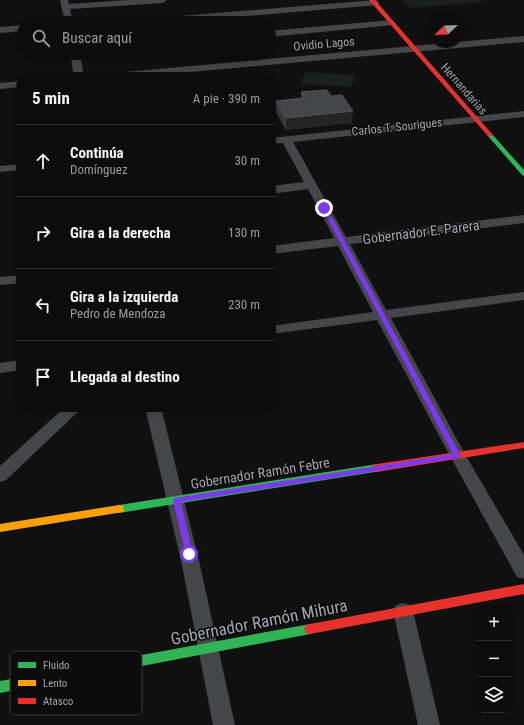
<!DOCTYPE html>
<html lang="es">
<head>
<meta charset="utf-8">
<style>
  :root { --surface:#0c0c0d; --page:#1a1a1b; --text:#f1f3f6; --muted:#9a9b9d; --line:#2c2c2e }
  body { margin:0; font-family:"Roboto Condensed",sans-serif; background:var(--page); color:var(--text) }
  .controls { position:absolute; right:12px; bottom:12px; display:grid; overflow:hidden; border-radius:8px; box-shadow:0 2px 6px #0003 }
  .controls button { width:36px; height:36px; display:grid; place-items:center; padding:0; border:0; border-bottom:1px solid var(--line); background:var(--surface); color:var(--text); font:20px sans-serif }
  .compass { position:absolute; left:428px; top:12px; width:36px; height:36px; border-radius:50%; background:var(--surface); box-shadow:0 2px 6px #0003; rotate:247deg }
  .stop { position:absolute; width:12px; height:12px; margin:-9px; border:3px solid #7c3aed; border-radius:50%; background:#fff }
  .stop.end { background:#7c3aed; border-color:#fff; box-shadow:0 1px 4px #0008 }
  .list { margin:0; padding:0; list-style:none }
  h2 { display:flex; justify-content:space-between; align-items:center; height:52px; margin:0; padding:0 16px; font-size:17px }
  h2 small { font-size:13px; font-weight:400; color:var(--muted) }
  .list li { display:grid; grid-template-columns:26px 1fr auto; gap:12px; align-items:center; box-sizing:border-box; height:72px; padding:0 16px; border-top:1px solid var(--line) }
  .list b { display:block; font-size:15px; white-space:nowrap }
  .list p { margin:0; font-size:13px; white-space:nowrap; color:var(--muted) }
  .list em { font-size:13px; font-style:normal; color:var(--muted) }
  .icon { flex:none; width:22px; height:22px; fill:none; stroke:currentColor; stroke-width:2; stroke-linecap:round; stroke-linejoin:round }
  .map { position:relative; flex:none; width:524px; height:725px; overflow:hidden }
  .search { position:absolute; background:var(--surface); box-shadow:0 2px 6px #0003; left:16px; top:16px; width:260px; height:44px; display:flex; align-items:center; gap:10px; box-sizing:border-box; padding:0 14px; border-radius:22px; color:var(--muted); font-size:15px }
  .panel { position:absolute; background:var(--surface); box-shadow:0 2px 6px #0003; left:16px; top:72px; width:260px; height:340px; border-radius:16px }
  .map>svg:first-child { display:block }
  .green { fill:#1a201b }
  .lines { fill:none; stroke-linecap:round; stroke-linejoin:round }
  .street { fill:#444649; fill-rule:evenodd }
  .fast { fill:#30b455; fill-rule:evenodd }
  .slow { fill:#ff9f0a; fill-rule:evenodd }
  .jam { fill:#e5322d; fill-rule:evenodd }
  .wall { fill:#39393c }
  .shaded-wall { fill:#242425 }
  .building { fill:#444548; stroke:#535459 }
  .route { fill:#7c3aed }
  .labels { text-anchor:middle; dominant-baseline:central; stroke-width:3; stroke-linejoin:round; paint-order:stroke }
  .far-street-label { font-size:12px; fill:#a2a6b1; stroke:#0b0b0c }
  .street-label { font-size:14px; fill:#a2a6b1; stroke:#0b0b0c }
  .near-street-label { font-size:17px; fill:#a2a6b1; stroke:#0b0b0c }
  .key { fill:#0b0b0c; stroke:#383a3e; stroke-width:1 }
  .key-label { font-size:11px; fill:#a2a6b1 }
</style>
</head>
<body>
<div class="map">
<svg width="524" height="725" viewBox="0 0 524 725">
  <rect width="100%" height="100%" fill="#101011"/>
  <path class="green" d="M402,0H481L483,2L410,8Z
    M305,72L354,75L352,87L301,84Z"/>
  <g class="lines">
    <path class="street" d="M60,0H68L69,4L128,0H167L163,3L70,9L73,23H65Z
      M375,0L378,1L379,3L378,5L165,23H129L133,20Z
      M391,20L395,23L394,25L269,37V31Z
      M23,25V31L0,33V27Z
      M524,36V42L135,77H98L103,74Z
      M70,53H80L84,77H74Z
      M21,81V87L0,89V83Z
      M524,111V117L293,142L346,237L524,215V223L350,244L386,310L524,292V300L391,318L466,456L524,555V579L517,577L450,456L377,320L271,334V326L373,312L338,246L271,254V246L334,238L308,189L271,194V186L304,182L283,143L271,144V138Z
      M21,164V170L0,172V166Z
      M21,275V283L0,285V277Z
      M21,360V370L0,373V363Z
      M65,407H83L6,480L0,482V466Z
      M145,407H161L200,565L235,725H213L182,565Z
      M403,603L410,605L413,611L440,725H418L393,611L396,605Z"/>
    <path class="fast" d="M490,133L492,134L524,170V176L522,175L488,136L487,135Z
      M377,464L381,465L382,468L381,471L119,513L115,512L114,509L115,506L119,505Z
      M310,624L314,625L316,629L314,633L310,634L0,693V681Z"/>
    <path class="slow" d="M119,505L123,506L124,509L123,512L0,532V524Z"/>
    <path class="jam" d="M369,0H375L492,134V136H488Z
      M524,442V448L377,472L373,471L372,468L373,465L377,464Z
      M524,584V594L310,634L306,633L304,629L306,625L310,624Z"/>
  </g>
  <path class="wall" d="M301,92L331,96L352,123L286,130L276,112V101L301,98Z"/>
  <path class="shaded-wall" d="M272,85V94L271,97V88Z
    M353,111L352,123L286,130V118Z"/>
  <path class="building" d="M327,90L331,96L342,95L353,111L286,118L276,101L305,98L301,92Z"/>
  <path class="route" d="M324,206L327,208L461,456L458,458L181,502L193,554L192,556H186L173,500L174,498L453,454L322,208Z"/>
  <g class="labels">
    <g class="far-street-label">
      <text transform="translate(324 44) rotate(-5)">Ovidio Lagos</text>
      <text transform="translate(464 89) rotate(49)">Hernandarias</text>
      <text transform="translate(397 127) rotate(-6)">Carlos T. Sourigues</text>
    </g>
    <g class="street-label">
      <text transform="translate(421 232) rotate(-7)">Gobernador E. Parera</text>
      <text transform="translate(260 473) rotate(-9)">Gobernador Ramón Febre</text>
    </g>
    <g class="near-street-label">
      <text transform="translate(259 622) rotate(-11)">Gobernador Ramón Mihura</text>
    </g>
  </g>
  <rect x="10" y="651" width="132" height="64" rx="6" class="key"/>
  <rect x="18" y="662" width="18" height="6" fill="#30b455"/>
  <rect x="18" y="680" width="18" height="6" fill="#ff9f0a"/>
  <rect x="18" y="698" width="18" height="6" fill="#e5322d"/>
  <g class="key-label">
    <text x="43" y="669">Fluido</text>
    <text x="43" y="687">Lento</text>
    <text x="43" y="705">Atasco</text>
  </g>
</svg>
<div class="controls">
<button>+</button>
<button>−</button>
<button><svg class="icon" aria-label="layers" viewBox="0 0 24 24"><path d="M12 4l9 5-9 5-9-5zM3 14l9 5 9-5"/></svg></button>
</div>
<svg class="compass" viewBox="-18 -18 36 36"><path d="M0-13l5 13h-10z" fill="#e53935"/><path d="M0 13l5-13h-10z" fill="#9a9b9d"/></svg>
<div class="stop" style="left:189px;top:554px"></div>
<div class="stop end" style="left:324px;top:208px"></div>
<div class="search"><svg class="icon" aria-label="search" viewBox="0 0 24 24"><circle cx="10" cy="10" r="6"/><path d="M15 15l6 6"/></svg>Buscar aquí</div>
<section class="panel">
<h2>5 min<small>A pie · 390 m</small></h2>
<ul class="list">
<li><svg class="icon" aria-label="ahead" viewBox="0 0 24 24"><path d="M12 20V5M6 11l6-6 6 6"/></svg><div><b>Continúa</b><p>Domínguez</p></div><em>30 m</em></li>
<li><svg class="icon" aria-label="right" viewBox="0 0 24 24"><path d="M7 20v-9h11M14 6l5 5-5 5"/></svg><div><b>Gira a la derecha</b></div><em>130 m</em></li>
<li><svg class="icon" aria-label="left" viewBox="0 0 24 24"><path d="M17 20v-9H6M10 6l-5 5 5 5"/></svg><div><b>Gira a la izquierda</b><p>Pedro de Mendoza</p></div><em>230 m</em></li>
<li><svg class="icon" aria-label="arrive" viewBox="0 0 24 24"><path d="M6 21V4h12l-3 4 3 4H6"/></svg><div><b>Llegada al destino</b></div></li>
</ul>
</section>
</div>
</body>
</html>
